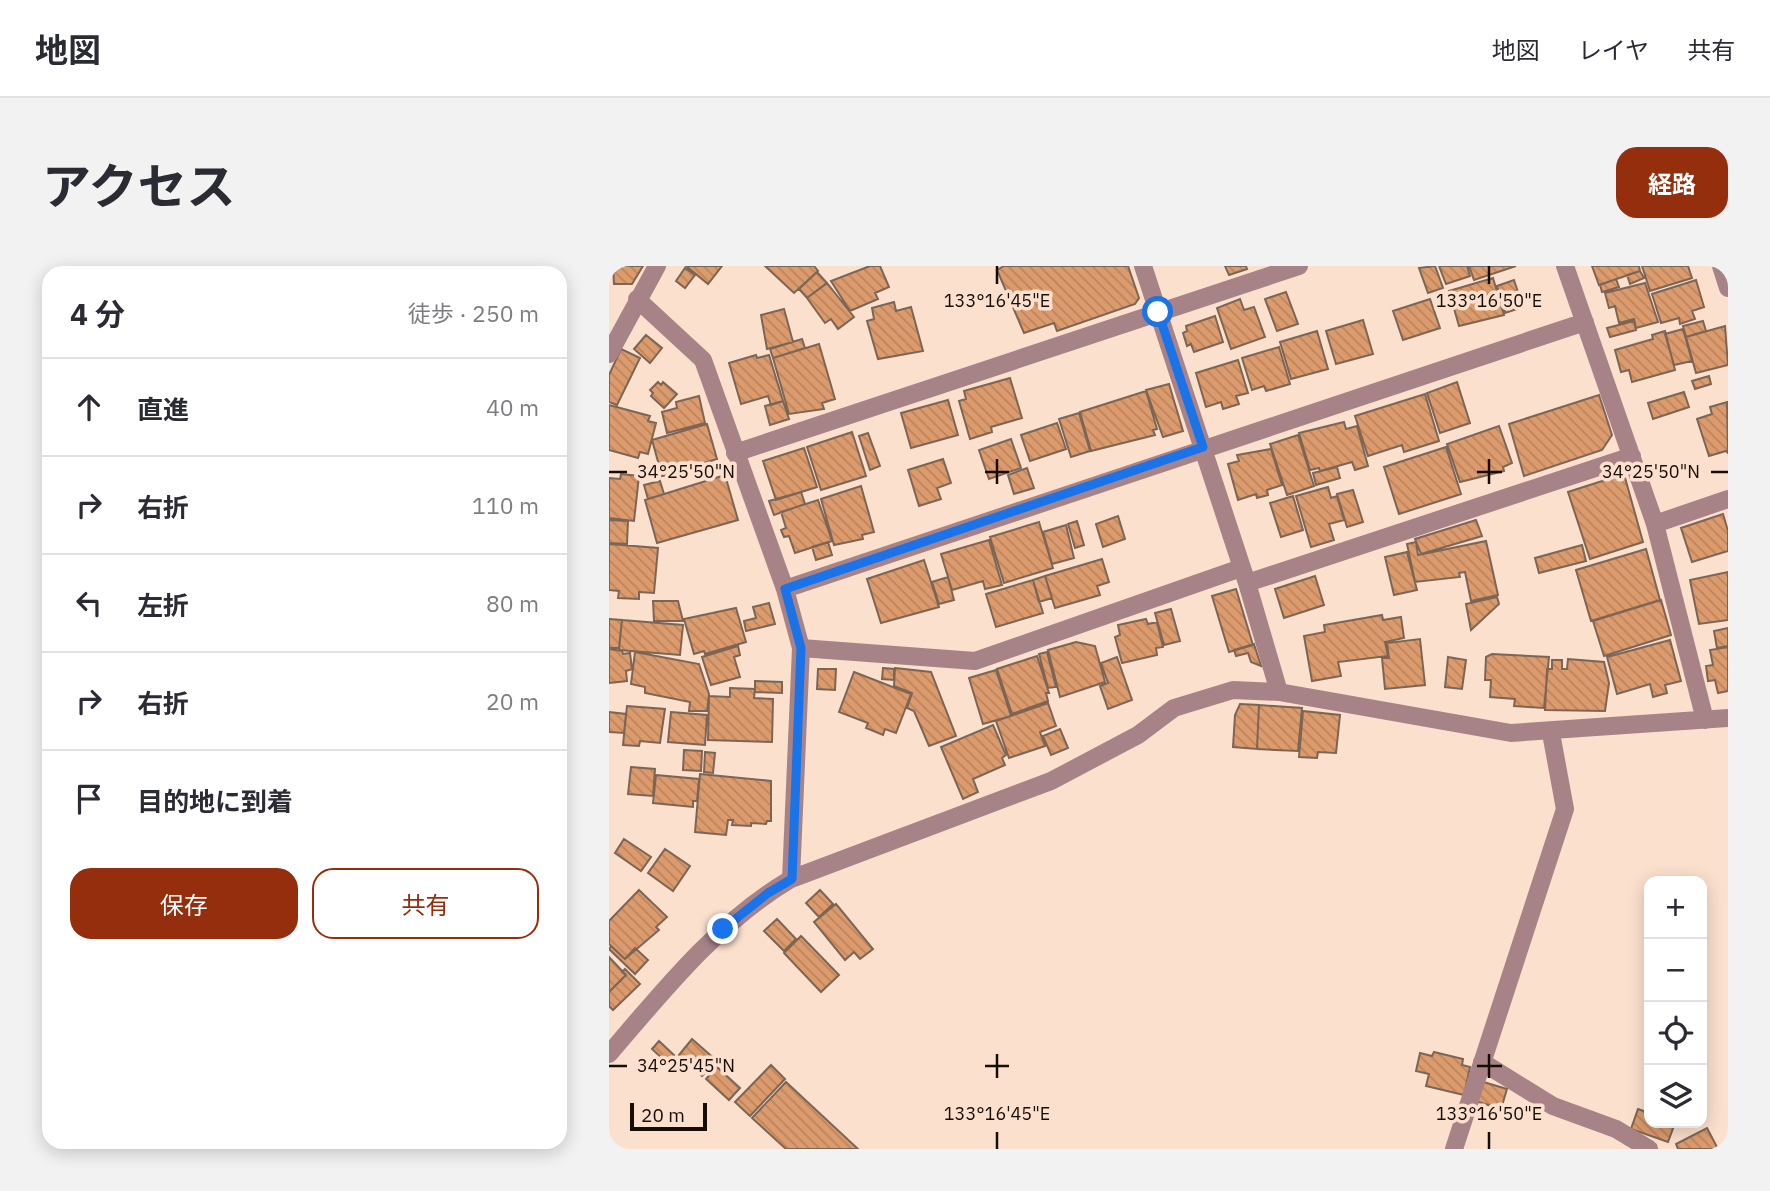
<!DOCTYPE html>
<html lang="ja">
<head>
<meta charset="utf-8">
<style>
  :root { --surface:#fff; --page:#f2f2f3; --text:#2b2b33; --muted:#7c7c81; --line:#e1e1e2; --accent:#952e0c }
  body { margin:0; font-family:"IBM Plex Sans","Noto Sans JP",sans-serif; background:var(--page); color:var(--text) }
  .controls { position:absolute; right:21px; bottom:21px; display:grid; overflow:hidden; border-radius:14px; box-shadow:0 4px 18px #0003 }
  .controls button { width:63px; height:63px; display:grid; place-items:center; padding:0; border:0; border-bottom:2px solid var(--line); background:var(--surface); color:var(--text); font:35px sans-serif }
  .scale { position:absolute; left:21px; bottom:18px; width:77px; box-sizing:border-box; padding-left:7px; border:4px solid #160d07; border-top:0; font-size:19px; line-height:24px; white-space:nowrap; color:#160d07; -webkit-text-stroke:5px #fce0ce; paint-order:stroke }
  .stop { position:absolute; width:21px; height:21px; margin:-16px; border:5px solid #1a73e8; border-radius:50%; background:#fff }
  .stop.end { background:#1a73e8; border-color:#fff; box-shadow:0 2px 7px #0008 }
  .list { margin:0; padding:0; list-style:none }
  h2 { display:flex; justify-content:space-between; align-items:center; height:91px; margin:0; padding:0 28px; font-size:30px }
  h2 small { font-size:23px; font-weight:400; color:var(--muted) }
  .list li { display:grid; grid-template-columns:46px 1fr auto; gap:21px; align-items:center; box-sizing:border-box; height:98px; padding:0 28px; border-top:2px solid var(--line) }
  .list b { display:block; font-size:26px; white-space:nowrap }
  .list em { font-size:23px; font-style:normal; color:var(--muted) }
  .actions { display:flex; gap:14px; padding:21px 28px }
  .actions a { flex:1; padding:16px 0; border:2px solid var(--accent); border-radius:21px; text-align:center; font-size:24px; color:var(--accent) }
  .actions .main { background:var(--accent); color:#fff }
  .icon { flex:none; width:38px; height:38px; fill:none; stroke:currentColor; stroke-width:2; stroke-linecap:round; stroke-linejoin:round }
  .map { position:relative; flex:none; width:1119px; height:883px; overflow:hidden; border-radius:21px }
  header { display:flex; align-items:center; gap:42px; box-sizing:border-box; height:98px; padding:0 35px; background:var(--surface); border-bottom:2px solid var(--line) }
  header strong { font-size:33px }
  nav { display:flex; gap:38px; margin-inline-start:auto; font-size:24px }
  .intro { display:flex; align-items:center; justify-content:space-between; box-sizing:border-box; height:168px; padding:0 42px }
  h1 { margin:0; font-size:49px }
  .button { padding:18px 32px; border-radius:21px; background:var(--accent); color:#fff; font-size:24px; font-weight:700 }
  main { display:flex; gap:42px; padding:0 42px }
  aside { flex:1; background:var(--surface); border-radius:21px; box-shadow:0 4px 18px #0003 }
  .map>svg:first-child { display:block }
  .building { fill:url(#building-back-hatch); stroke:#7d6555; stroke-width:2 }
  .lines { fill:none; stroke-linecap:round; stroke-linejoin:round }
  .minor { stroke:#a78388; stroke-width:18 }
  .route { stroke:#1a73e8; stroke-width:9 }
  .ticks { fill:none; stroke:#160d07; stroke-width:2.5 }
  .ticks-label { font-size:18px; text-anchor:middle; fill:#160d07; stroke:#fce0ce; stroke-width:7; stroke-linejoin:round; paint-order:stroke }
</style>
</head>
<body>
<header>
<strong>地図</strong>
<nav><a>地図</a><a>レイヤ</a><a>共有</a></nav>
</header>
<div class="intro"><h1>アクセス</h1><a class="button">経路</a></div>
<main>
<aside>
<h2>4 分<small>徒歩 · 250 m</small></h2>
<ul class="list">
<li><svg class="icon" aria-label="ahead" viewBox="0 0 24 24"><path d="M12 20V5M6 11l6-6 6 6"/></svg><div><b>直進</b></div><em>40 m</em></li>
<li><svg class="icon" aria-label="right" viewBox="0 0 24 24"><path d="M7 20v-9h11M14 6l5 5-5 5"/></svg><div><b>右折</b></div><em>110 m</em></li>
<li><svg class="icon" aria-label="left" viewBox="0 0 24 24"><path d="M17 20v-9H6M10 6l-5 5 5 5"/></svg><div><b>左折</b></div><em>80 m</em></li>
<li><svg class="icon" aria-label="right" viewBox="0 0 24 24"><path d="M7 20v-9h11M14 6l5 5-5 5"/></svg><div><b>右折</b></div><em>20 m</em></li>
<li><svg class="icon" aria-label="arrive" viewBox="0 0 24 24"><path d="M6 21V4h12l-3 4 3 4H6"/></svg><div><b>目的地に到着</b></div></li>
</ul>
<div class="actions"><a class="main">保存</a><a>共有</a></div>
</aside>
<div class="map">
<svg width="1119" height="883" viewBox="0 0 1119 883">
  <defs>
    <pattern id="building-back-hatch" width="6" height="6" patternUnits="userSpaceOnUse" patternTransform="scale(1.75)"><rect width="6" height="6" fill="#dc9b6d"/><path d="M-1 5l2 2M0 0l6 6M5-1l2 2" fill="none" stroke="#bc845d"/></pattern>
  </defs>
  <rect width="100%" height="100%" fill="#fce0ce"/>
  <path class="building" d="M4,0H34L23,18H5Z
    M77,0H113L99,18Z
    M156,0H205L209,5L185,27Z
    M261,0H271L280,21L266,27L269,33L241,45L222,15Z
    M395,0H519L530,32L526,38L448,65L445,57L415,67L388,4Z
    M616,0H637L638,3L620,9Z
    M826,0L834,22L819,27L810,2Z
    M830,0H858L861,10L837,18Z
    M860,0H907L865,14Z
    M983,0H1030L1031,5L990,19Z
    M1033,0H1079L1083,12L1041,25Z
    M76,2L86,9L76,22L67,15Z
    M1031,5L1035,12L1021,18L1018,9Z
    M208,6L218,17L198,32L190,23Z
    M884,12L895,49L850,60L840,25Z
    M1007,13L1010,21L993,26L991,19Z
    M905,14L914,41L896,47L888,20Z
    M1087,14L1095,41L1083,45L1086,53L1071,58L1070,52L1052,57L1043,28Z
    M218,17L245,51L229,63L222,53L216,57L198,32Z
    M1036,17L1049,56L1027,62L1025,53L1010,57L1006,40L1000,42L996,27Z
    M677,26L689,58L668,65L656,33Z
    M631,33L635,44L645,41L656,71L622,83L608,42Z
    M821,33L831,62L794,74L784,45Z
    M285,36L287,45L302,41L314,85L269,93L258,55L265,53L263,42Z
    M175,43L184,76L158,83L152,49Z
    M606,50L614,76L585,86L582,78L578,80L574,67L578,65L577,60Z
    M754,54L764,88L727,98L717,65Z
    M1025,55L1027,64L1001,71L998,62Z
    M1094,55L1097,65L1077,71L1074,60Z
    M1116,60L1119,99L1087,107L1077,71Z
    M1074,63L1083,95L1065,99L1056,68Z
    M708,65L719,103L682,113L671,76Z
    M1056,65L1066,104L1023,116L1020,104L1012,106L1006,84L1044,73L1043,69Z
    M37,69L53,82L41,97L25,83Z
    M193,73L196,82L164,92L161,83Z
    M210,78L226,133L213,137L215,143L180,148L164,92Z
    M670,81L681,118L657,125L655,120L643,124L633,92Z
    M12,83L31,92L8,139L0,136V109Z
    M147,89L148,92L160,89L174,135L162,139L159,130L132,138L120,97Z
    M629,94L639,127L627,130L630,138L614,143L612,136L597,141L587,107Z
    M1100,110L1102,118L1086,123L1083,115Z
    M401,112L413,152L382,161L383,166L361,173L350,135L357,133L355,125Z
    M49,116L52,119L54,116L68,128L55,142L42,130L44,127L41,124Z
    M848,116L861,157L831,167L818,127Z
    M560,118L574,165L554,171L537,124Z
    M537,125L548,163L544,164L546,169L482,185L471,146Z
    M1075,126L1080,141L1044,153L1039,137Z
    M816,128L830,175L795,186L793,179L759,190L746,150Z
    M990,129L1003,169L993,184L915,210L900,158Z
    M90,130L96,157L58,167L53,146L68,142L67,136Z
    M339,134L349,169L302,182L292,147Z
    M174,135L180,153L161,159L156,140Z
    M1118,136L1119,187L1117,185L1100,190L1088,153L1103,148L1101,141Z
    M0,139L41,150L39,155L47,157L39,188L31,186L29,192L0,184Z
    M470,147L481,185L462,191L450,153Z
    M735,156L737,163L748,160L759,200L746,204L743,196L711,205L710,202L701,204L690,167Z
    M448,157L457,183L421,195L412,169Z
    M98,158L108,193L92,198L93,202L53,210L43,174Z
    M890,160L903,197L894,201L895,205L851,216L838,178Z
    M243,166L257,210L212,224L198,181Z
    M259,167L271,200L261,204L250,170Z
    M689,169L705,220L678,229L661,178Z
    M402,173L412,202L380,213L370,184Z
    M837,181L852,228L790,248L775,201Z
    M195,182L208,221L167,234L154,195Z
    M662,183L673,219L658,224L659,229L648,232L647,228L629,234L619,198L630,195L628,189Z
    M334,193L342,217L328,222L332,233L310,240L299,204Z
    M728,201L731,212L707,219L704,207Z
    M418,202L425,222L405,228L399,209Z
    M12,208L30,210L25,255L0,252V212L11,213Z
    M1015,208L1034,276L981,293L959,226Z
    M116,209L129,254L48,277L36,234Z
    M51,215L55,228L39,233L35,219Z
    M252,220L265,266L253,269L254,273L225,279L212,233Z
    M719,221L722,232L728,230L735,254L720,258L725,274L702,281L687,230Z
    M744,224L754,256L738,261L728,228Z
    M192,226L196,238L165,249L160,235Z
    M684,230L694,264L672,271L661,237Z
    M209,234L223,275L186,287L180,270L175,271L172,264L177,262L172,246Z
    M1114,248L1119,265V285L1083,296L1072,262Z
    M509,250L516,273L494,281L487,258Z
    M0,254L19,255L18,278L0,277Z
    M867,254L873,270L812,288L806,273Z
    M468,255L475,279L466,282L459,258Z
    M430,256L444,302L395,317L381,271Z
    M457,259L465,292L443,298L434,266Z
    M380,274L393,319L376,323L374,315L343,324L332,288Z
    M877,275L889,329L862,335L856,306L850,307L851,311L806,316L798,278L807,276L809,289Z
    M219,276L223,289L207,294L203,281Z
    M0,278L49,282L45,327L30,326V333L9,332L10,325L0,324Z
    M973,279L977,295L930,307L926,292Z
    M1037,283L1051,334L982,355L967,304Z
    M798,286L808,324L785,329L776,291Z
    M493,293L500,316L488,320L491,329L446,342L436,310Z
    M315,294L330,341L272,357L258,313Z
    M1119,306V354L1090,358L1081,314Z
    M436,310L443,332L430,336L424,314Z
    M706,310L715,339L675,352L666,323Z
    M339,311L345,334L330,338L323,316Z
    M424,314L434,347L387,361L377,328Z
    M627,323L644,379L620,386L603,330Z
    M888,331L890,338L862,364L857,338Z
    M1052,334L1062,369L995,390L984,355Z
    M44,335H69L74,355H45Z
    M160,337L166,358L137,365L135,355L147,352L144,341Z
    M127,342L137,376L96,388L95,385L85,388L75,353Z
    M562,343L571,375L555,379L546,347Z
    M773,349L774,354L792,351L795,372L776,376L779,390L729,396L732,410L703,415L695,370L716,366L715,359Z
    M0,353L13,354L10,382H0Z
    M537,353L539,358L548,356L554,381L547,382L548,389L513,397L506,371L511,369L509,359Z
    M13,354L74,359L71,389L10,384Z
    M1119,362V380L1108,382L1105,365Z
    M811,373L816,419L776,423L773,392H780L778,377Z
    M1061,374L1072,415L1056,419L1058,427L1044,431L1041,418L1008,428L998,391Z
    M467,376L486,380L496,416L451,431L439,384Z
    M645,378L652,400L642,396L639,387L627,390L625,384Z
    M129,380L131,389L125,391L131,411L102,419L93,391Z
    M1119,381V425L1109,427L1106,414L1099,415L1097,400L1104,399L1101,384Z
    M0,383L13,385L14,388L21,387L23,403L17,405L18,415L0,417Z
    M26,386L90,398L100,428L98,445H80L81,436L36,427V421L22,418Z
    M438,386L447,421L439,422L430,388Z
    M883,388L940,391L935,442L905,440L906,433L881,431L882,414H876L877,391Z
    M428,390L440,427H437L439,435L403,448L388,403Z
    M508,391L523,434L499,443L491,420L499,417L492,397Z
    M839,391L857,394L853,423L836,421Z
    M959,393L995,396L1000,417L996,445L936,444L938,403H943V394H953V403H958Z
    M274,402L285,403V414L273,413Z
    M286,402L322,406L347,470L320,480L305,445L298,442L303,427L285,420Z
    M209,403H227L226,424L208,423Z
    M387,404L402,450L374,458L360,412Z
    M245,406L302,428L287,467L276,463L274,469L257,462L259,457L230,446Z
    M146,415L173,416V427L146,426Z
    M121,422L146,423L145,432L164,433L163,476L99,474L100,430L121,431Z
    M439,437L447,460L431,466L436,480L400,492L387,455Z
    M631,438L650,439L648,483L624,481L626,449Z
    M650,439L693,442L689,485L648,483Z
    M18,440L56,443L51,477L31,475L30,480L14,479Z
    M694,445L731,449L727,487L709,486L708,492L690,491Z
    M0,446L17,448L15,467L0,466Z
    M62,446L98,449L96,479L59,476Z
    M384,459L397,489L393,492L396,499L364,513L369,526L354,533L332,481Z
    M451,463L459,482L442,489L434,470Z
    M75,484L93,485L92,505L74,504Z
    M96,486L106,487L104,507L95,506Z
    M22,501L46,503L44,530L19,528Z
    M91,508L162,515V555H158L157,558L142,557V560L123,559L124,554H119L117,569L86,566Z
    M47,509L90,513L88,535H84V541L44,537Z
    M15,573L42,591L32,605L6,587Z
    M56,583L81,600L64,625L39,607Z
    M30,624L58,651L47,661L50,664L16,693L0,678V655Z
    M211,624L224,638L210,651L197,637Z
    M227,638L264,683L251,693L245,686L236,694L205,656Z
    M168,653L187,673L175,685L155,665Z
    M192,670L230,709L212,726L175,687Z
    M2,680L16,693L26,682L39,694L26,708L0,683Z
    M0,691L17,709L0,726Z
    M16,703L31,718L4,744L0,740V726L17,709L13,706Z
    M83,773L107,794L93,810L70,789Z
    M50,775L65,789L58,797L43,783Z
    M825,786L854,793L853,799L861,801L855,829L817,820L820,808L807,805L811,787L823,790Z
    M162,799L176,813L141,850L126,836Z
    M108,801L131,822L120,834L97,813Z
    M871,815L898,823L892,843L866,835Z
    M177,816L249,883H177L143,852Z
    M1029,843L1040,847V857H1066L1059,876L1022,863Z
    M1098,862L1109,883H1069L1067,878Z"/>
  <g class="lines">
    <path class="minor" d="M534,0L638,317L670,426
      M956,0L1046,258L1096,454
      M1112,0L1119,22
      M28,33L94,94L176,323L192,382L182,613
      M0,88L48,0
      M126,187L690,0
      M1046,258L1119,233
      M638,317L1023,190
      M176,323L976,56
      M192,382L366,395L632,302
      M0,788C54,725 110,655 182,613L442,515L529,469L565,442L624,424L670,426L902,467L1119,452
      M873,796L944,840L1007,863L1040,883
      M845,883L956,543L942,467"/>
  </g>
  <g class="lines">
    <path class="route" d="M114,663L159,627L183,613L192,382L176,323L594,181L549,46"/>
  </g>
  <path class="ticks" d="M388,0V18M880,0V18M388,193V218M880,193V218M0,206H18M376,206H400M868,206H893M1102,206H1119M388,788V812M880,788V812M0,800H18M376,800H400M868,800H893M388,866V883M880,866V883"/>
  <g class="ticks-label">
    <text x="388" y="41">133°16'45"E</text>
    <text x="880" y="41">133°16'50"E</text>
    <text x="77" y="212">34°25'50"N</text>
    <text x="1042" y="212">34°25'50"N</text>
    <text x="77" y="806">34°25'45"N</text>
    <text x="388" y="854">133°16'45"E</text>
    <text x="880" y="854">133°16'50"E</text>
  </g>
</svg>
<div class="controls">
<button>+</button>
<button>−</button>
<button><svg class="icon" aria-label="locate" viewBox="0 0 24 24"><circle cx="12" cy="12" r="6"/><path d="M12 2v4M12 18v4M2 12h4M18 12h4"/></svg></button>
<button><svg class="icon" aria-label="layers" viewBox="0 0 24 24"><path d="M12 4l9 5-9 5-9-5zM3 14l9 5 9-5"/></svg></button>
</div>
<div class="scale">20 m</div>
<div class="stop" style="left:549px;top:46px"></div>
<div class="stop end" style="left:114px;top:663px"></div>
</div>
</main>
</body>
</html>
